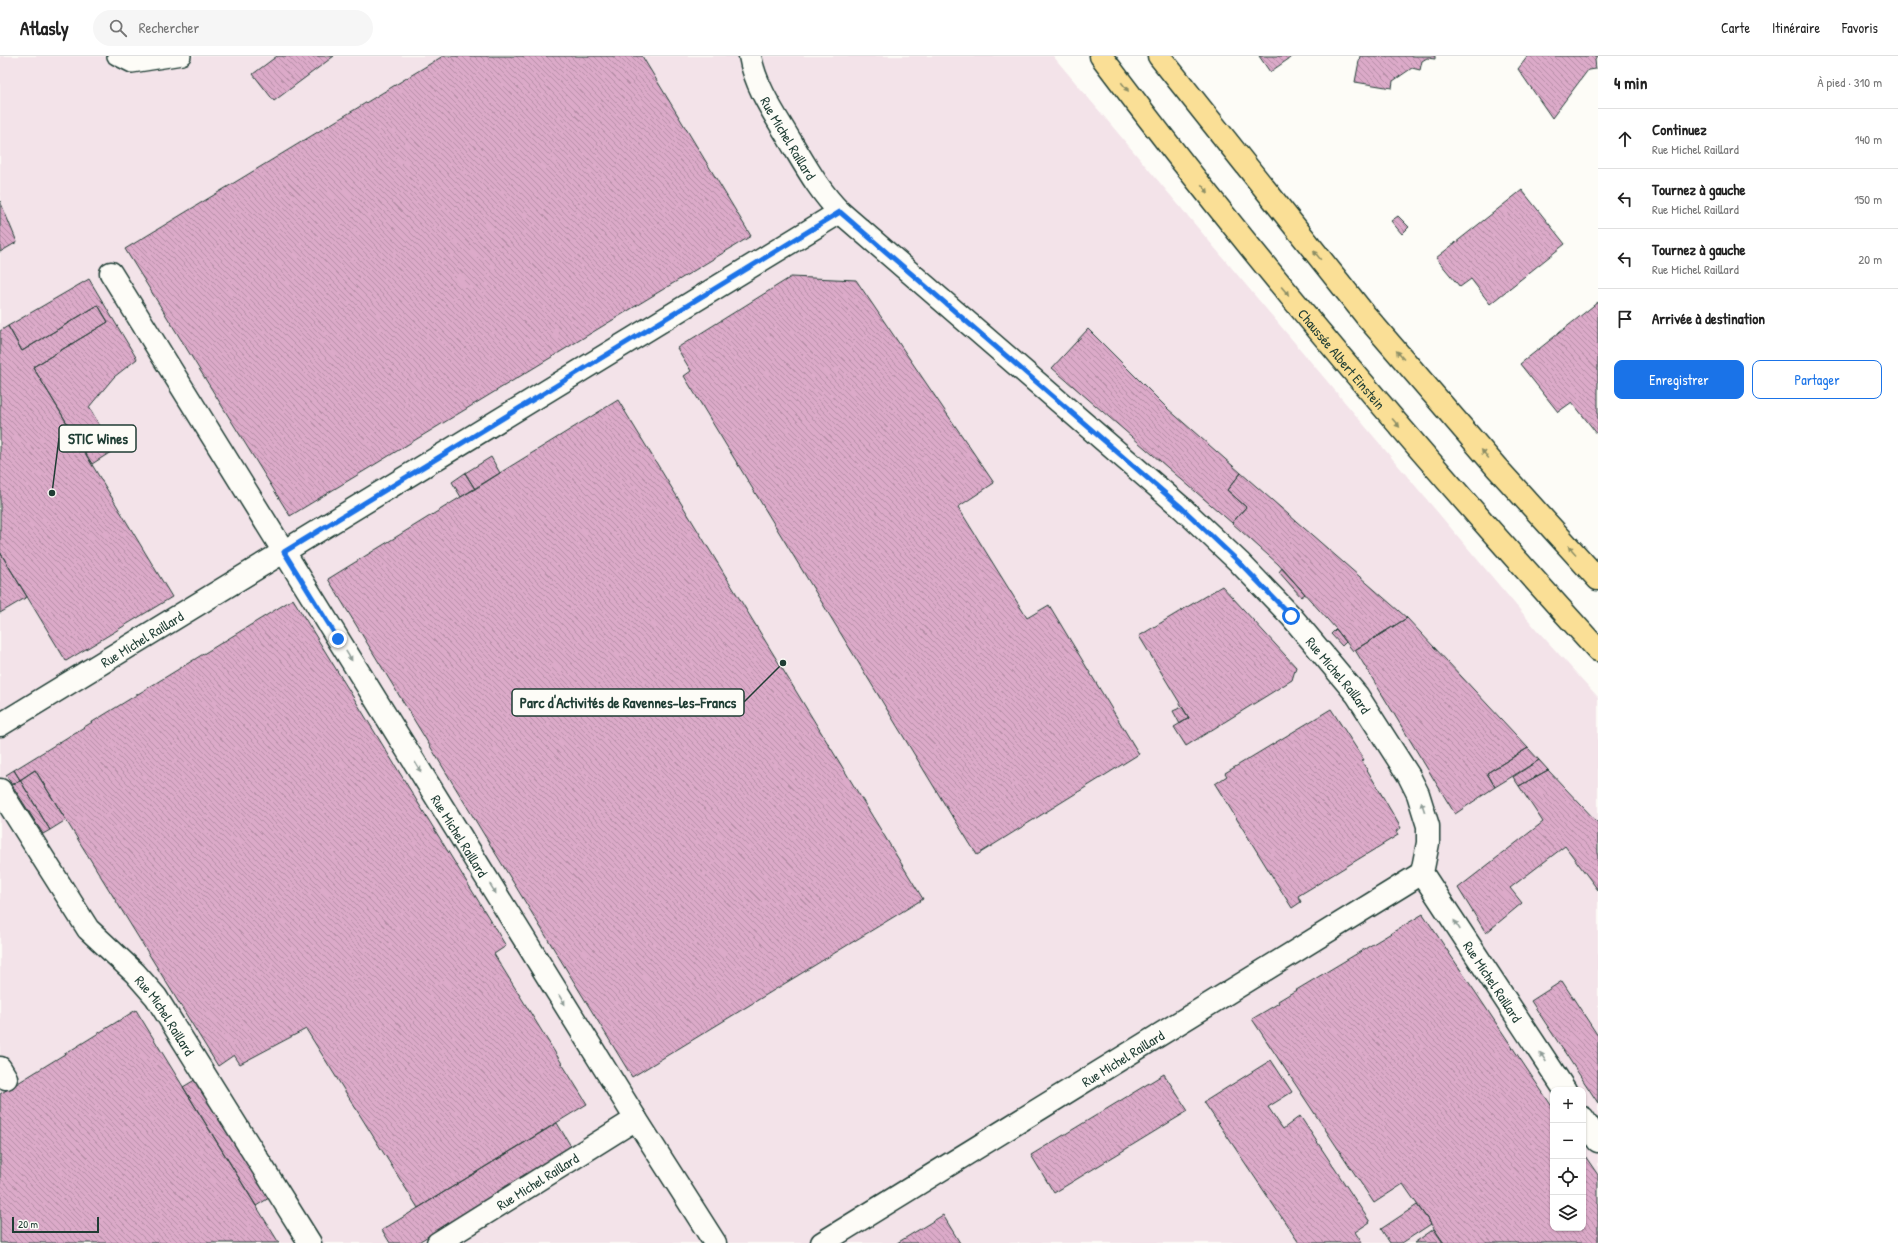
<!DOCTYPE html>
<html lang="fr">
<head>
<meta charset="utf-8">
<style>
  :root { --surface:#fff; --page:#f6f6f6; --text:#222; --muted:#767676; --line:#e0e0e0; --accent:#1a73e8 }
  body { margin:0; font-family:"Patrick Hand",sans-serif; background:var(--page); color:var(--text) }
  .controls { position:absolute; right:12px; bottom:12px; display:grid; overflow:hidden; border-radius:8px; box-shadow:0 1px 3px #0004 }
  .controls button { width:36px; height:36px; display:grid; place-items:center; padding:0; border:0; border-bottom:1px solid var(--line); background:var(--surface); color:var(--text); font:20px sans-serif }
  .scale { position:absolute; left:12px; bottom:10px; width:87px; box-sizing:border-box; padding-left:4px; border:2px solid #1f3d34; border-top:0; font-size:11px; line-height:14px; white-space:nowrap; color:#1f3d34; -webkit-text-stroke:3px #fdfcf7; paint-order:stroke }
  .stop { position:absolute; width:12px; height:12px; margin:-9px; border:3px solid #1a73e8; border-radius:50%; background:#fff }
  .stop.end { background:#1a73e8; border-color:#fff; box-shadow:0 1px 4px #0008 }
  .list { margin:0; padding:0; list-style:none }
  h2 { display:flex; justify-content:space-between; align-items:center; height:52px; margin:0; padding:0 16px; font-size:17px }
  h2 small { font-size:13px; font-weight:400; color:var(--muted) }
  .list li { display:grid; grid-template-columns:26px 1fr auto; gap:12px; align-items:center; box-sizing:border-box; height:60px; padding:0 16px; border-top:1px solid var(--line) }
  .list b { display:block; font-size:15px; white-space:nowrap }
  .list p { margin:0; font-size:13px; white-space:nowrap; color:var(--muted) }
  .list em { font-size:13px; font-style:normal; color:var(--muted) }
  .actions { display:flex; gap:8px; padding:12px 16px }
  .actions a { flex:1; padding:9px 0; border:1px solid var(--accent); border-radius:8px; text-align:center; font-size:14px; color:var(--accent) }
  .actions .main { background:var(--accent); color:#fff }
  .icon { flex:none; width:22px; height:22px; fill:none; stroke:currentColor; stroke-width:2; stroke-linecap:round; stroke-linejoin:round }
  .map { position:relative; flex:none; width:1598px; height:1187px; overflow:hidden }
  header { display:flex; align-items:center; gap:24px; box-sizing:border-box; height:56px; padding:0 20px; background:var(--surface); border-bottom:1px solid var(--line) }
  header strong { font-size:19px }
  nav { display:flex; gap:22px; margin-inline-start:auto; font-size:14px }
  .search { width:280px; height:36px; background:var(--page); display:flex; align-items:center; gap:10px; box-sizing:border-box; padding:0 14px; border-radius:22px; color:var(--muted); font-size:15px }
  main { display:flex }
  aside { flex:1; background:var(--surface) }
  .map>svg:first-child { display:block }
  .built { fill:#f3e3e9; fill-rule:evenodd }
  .building { fill:url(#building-back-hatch); stroke:#1f3d34 }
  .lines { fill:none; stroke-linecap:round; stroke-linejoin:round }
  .lane-casing { stroke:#1f3d34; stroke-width:20 }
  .street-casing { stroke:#1f3d34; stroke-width:25 }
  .primary-casing { stroke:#1f3d34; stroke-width:25 }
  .lane { stroke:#fdfcf7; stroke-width:17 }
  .street { stroke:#fdfcf7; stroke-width:22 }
  .primary { stroke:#fadf96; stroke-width:22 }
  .oneway { fill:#8c8e65 }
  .oneway2 { fill:#8e9c96 }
  .route { stroke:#1a73e8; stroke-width:5 }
  .labels { text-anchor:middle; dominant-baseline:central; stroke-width:4; stroke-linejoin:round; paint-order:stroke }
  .street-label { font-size:14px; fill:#1f3d34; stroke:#fdfcf7 }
  .leader { fill:none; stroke:#1f3d34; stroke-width:1.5 }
  .callout-dot { fill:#1f3d34; stroke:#fdfcf7; stroke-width:1.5 }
  .callout { fill:#fdfcf7; stroke:#1f3d34; stroke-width:1.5 }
  .callout-label { font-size:15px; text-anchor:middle; font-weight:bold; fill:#1f3d34 }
</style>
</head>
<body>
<header>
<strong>Atlasly</strong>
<div class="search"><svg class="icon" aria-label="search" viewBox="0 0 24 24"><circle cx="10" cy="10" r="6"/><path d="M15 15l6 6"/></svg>Rechercher</div>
<nav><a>Carte</a><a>Itinéraire</a><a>Favoris</a></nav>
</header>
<main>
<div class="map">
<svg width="1598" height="1187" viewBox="0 0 1598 1187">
  <defs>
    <pattern id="building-back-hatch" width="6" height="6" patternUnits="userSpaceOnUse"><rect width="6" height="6" fill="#dcaac9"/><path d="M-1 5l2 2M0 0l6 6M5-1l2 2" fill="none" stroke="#b28ca4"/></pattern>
  </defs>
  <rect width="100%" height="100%" fill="#fdfcf7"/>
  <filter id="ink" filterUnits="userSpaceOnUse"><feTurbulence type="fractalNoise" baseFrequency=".025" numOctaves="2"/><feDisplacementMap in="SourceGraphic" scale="8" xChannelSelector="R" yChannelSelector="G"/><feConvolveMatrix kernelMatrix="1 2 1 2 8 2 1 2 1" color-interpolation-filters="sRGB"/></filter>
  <g filter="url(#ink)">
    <path class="built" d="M0,0H1053L1536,573L1598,641V1187H0ZM1553,1034H1583V1172H1553Z"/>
    <path class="building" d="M277,0H334L274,45L253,18Z
      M443,0H642L751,180L290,460L125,193Z
      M1259,0H1293L1270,16Z
      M1360,0H1435V3L1427,2L1422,5L1420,14L1412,12L1393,25L1392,32L1355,26Z
      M1528,0H1598L1595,4L1596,13L1588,14L1552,62L1518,13Z
      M1522,134L1565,188L1490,248L1471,223L1460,231L1436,202Z
      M0,145L17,186L0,196Z
      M1398,160L1409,171L1402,178L1391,165Z
      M791,221L856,224L994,427L958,451L1027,562L1049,549L1139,698L977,799L952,759L953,762L684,320L691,315L677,292Z
      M89,223L137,303L114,321L89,351L114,394L92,408L33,311L108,266L98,249L22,295L8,270Z
      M1598,246V379L1572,346L1558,356L1520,308Z
      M98,249L108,266L33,311L172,541L66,605L0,496V275L8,270L22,295Z
      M1088,273L1168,353L1241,417L1227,434L1246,451L1232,467L1052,312Z
      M618,344L923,843L632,1021L328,523Z
      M491,401L500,417L475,433L465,417Z
      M465,417L475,433L461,441L452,426Z
      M1241,417L1407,562L1353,595L1336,573L1278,508L1232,467L1246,451L1227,434Z
      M0,496L27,541L0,557Z
      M1282,512L1305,538L1301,541L1279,516Z
      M1222,530L1296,611L1292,624L1186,690L1174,671L1189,662L1139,580Z
      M293,543L506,890L494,898L587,1048L418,1152L306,973L240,1008L234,999L218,1010L35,714L20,724L14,714Z
      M1407,562L1528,692L1487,717L1495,731L1455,758L1355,594Z
      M1336,573L1346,586L1342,590L1331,578Z
      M1182,651L1189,662L1180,668L1173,655Z
      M1331,653L1364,704L1362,705L1401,772L1396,775L1398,779L1298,840L1301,846L1292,852L1215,728L1227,720L1225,717Z
      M1528,692L1539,704L1495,731L1487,717Z
      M1539,704L1548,714L1519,730L1513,721Z
      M14,714L20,724L12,729L6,719Z
      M35,714L66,764L50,774L20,724Z
      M1548,714L1598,767V834L1565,790L1510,832L1522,847L1486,877L1458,832L1543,766L1519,730Z
      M20,724L50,774L43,778L12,729Z
      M1423,858L1553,1052V1172H1583V1097L1598,1119V1187H1444L1403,1128L1374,1147L1252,963L1279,947L1278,945Z
      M1562,925L1598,980V1047L1531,945Z
      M136,954L279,1187H0V1038Z
      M1271,1004L1292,1036L1268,1051L1283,1073L1300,1060L1370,1166L1355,1176L1362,1187H1299L1204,1046Z
      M1164,1018L1188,1055L1054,1137L1031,1099Z
      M198,1022L223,1068L269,1142L256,1150L183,1031Z
      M557,1067L572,1092L417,1187H390L382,1174Z
      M1417,1149L1431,1168L1402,1187H1390L1381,1173Z
      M943,1159L960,1187H897Z
      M1434,1173L1443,1187H1414Z"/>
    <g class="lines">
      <defs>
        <path id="lane" d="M116,0L132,8L182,0"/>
        <g id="street">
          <path id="s1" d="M750,0C755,29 773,56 788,81C804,107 818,134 840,156"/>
          <path id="s2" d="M111,217L636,1063L715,1187"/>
          <path id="s3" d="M0,669L840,156L1182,452L1239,506L1291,560L1357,639L1409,720L1418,738L1428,770V787L1422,817L1565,1034"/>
          <path id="s4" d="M0,734L88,873L135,917L156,941L310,1187"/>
          <path d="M0,1012L6,1022"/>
          <path d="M1583,1062L1598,1085"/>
          <path id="s5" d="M438,1187L636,1063"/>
          <path id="s6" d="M822,1187L1422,817"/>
        </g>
        <g id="primary">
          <path id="s7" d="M1101,0C1256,207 1424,403 1598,594"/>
          <path d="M1159,0L1366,260L1497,412L1598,523"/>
        </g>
      </defs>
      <use href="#lane" class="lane-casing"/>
      <use href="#street" class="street-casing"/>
      <use href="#primary" class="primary-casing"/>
      <use href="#lane" class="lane"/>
      <use href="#street" class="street"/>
      <use href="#primary" class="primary"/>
    </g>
    <defs><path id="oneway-solid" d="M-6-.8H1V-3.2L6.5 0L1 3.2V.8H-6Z"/></defs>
    <g class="oneway">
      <use href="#oneway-solid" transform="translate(1125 31) rotate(52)"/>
      <use href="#oneway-solid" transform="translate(1205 133) rotate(52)"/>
      <use href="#oneway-solid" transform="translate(1317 199) rotate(-129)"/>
      <use href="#oneway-solid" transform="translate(1285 235) rotate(50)"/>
      <use href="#oneway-solid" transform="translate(1400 299) rotate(-131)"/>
      <use href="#oneway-solid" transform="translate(1396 367) rotate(49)"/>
      <use href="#oneway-solid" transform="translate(1485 398) rotate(-130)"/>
      <use href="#oneway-solid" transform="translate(1572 494) rotate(-132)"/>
    </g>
    <g class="oneway2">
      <use href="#oneway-solid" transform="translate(349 600) rotate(58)"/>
      <use href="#oneway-solid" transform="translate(418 711) rotate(58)"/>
      <use href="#oneway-solid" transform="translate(1423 751) rotate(-108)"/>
      <use href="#oneway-solid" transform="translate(493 833) rotate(58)"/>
      <use href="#oneway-solid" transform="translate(1457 869) rotate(-123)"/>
      <use href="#oneway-solid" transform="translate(562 944) rotate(58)"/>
      <use href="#oneway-solid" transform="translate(1543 1001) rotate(-123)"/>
    </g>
  </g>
  <g class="lines" filter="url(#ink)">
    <path class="route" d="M338,583L284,496L840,156L1182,452L1239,506L1291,560"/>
  </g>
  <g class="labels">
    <g class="street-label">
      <text stroke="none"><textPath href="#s1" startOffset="91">Rue Michel Raillard</textPath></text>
      <text stroke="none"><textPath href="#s7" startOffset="387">Chaussée Albert Einstein</textPath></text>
      <text stroke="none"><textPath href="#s3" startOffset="166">Rue Michel Raillard</textPath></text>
      <text stroke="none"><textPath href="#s3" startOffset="1666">Rue Michel Raillard</textPath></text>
      <text stroke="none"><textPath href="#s2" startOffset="662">Rue Michel Raillard</textPath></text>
      <text stroke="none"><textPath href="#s3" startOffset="2020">Rue Michel Raillard</textPath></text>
      <text stroke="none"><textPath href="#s4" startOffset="281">Rue Michel Raillard</textPath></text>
      <text stroke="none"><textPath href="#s6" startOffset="353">Rue Michel Raillard</textPath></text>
      <text stroke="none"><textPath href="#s5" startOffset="117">Rue Michel Raillard</textPath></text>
    </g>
  </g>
  <path class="leader" d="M52 437L59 382M783 607L744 646"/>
  <g class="callout-dot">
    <circle cx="52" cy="437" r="4"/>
    <circle cx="783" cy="607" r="4"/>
  </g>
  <g class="callout">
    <rect x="59" y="369" width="77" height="27" rx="4"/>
    <rect x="512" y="633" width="232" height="27" rx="4"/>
  </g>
  <g class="callout-label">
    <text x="98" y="388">STIC Wines</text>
    <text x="628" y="652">Parc d'Activités de Ravennes-les-Francs</text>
  </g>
</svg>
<div class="controls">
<button>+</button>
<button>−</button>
<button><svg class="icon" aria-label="locate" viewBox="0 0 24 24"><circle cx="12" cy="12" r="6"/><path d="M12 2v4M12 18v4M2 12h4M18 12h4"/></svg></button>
<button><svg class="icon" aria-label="layers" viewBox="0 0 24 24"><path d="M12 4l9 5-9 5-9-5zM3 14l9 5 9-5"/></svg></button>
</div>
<div class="scale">20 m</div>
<div class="stop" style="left:1291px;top:560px"></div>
<div class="stop end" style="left:338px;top:583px"></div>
</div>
<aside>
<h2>4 min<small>À pied · 310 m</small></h2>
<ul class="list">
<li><svg class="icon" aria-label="ahead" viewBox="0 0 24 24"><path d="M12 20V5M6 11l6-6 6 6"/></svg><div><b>Continuez</b><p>Rue Michel Raillard</p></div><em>140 m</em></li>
<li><svg class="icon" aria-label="left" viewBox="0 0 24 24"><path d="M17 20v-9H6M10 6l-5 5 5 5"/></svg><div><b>Tournez à gauche</b><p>Rue Michel Raillard</p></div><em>150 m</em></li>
<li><svg class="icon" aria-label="left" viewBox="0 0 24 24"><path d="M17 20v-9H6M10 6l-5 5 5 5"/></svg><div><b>Tournez à gauche</b><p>Rue Michel Raillard</p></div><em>20 m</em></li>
<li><svg class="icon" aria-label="arrive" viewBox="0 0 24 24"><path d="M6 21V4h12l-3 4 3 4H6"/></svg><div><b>Arrivée à destination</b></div></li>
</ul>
<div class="actions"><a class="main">Enregistrer</a><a>Partager</a></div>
</aside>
</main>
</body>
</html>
